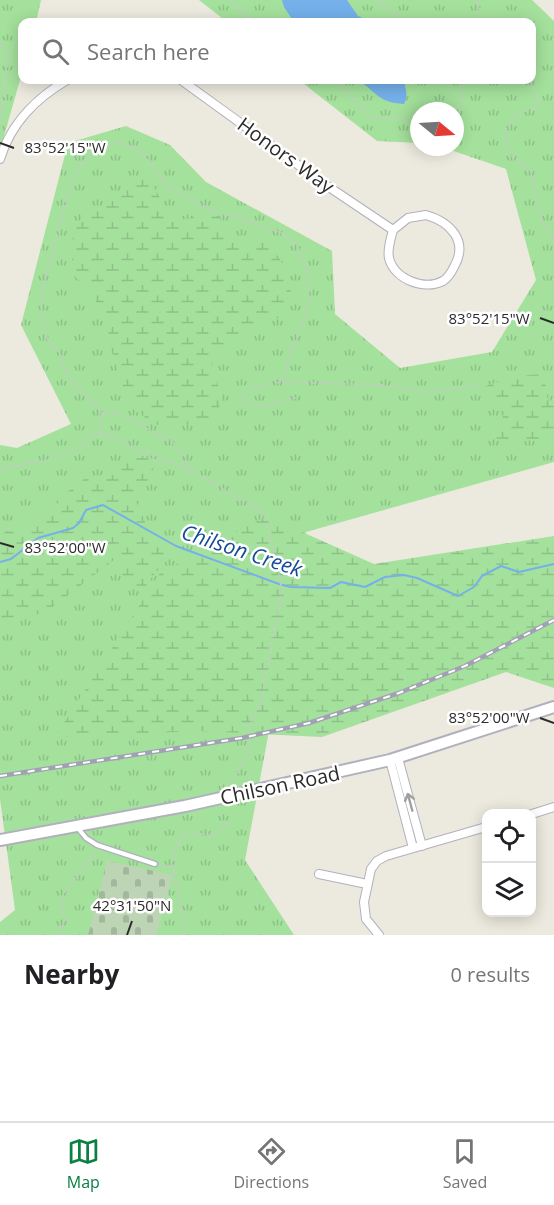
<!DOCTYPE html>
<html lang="en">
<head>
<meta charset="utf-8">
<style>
  :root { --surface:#fff; --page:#f6f6f6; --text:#202124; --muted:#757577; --line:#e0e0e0; --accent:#0b8043 }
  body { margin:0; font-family:"Open Sans",sans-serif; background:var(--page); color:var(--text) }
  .controls { position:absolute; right:18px; bottom:18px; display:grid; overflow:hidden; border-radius:12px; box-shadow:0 3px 15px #0003 }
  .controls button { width:54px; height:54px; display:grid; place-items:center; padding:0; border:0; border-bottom:2px solid var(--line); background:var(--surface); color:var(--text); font:30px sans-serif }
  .compass { position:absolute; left:410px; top:102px; width:54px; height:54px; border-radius:50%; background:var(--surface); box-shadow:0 3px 15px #0003; rotate:108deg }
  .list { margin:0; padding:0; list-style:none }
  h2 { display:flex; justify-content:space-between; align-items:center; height:78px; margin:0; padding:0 24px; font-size:26px }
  h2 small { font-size:20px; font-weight:400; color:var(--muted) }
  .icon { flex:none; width:33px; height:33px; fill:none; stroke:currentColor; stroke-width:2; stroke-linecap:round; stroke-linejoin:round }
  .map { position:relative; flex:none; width:554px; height:935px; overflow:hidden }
  .search { position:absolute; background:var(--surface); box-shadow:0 3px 15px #0003; left:18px; right:18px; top:18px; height:66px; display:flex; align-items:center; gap:15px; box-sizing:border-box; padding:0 21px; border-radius:12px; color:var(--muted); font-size:22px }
  .sheet { height:186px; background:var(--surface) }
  nav { display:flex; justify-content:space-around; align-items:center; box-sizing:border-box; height:84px; border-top:2px solid var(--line); background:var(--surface); font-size:16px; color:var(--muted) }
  nav a { display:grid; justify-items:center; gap:3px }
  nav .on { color:var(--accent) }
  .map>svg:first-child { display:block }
  .grass { fill:url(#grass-tufts) }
  .wetland { fill:url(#wetland-marsh) }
  .cemetery { fill:url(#cemetery-stones) }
  .water { fill:#75b0ea }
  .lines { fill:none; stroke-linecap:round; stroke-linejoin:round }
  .stream { stroke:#75b0ea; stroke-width:2 }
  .lane-casing { stroke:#b1b1be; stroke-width:7 }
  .street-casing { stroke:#b1b1be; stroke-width:10 }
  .secondary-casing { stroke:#b1b1be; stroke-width:14 }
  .path { stroke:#c8c8c8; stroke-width:1.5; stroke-dasharray:4.5 3; stroke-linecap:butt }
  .lane { stroke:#fff; stroke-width:4 }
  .street { stroke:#fff; stroke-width:8 }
  .secondary { stroke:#fff; stroke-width:10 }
  .rail-casing { stroke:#a2a0b4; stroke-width:4.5 }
  .rail { stroke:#fff; stroke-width:2; stroke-dasharray:7; stroke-linecap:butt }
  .oneway { stroke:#a0a0a0 }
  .ticks { fill:none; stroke:#2b2b2b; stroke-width:2 }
  .labels { text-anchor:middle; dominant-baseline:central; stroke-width:5; stroke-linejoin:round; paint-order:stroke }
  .street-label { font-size:20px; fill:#2b2b2b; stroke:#fff }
  .water-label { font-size:21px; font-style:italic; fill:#134b97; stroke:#fff }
  .ticks-label { font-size:15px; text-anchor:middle; fill:#2b2b2b; stroke:#fff; stroke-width:5; stroke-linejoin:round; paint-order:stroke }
</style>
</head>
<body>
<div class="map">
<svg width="554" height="935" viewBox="0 0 554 935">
  <defs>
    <pattern id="grass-tufts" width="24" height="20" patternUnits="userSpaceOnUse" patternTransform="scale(1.5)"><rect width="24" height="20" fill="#a4e19c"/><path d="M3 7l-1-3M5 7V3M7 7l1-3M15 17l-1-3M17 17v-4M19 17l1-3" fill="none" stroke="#8dc187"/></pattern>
    <pattern id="wetland-marsh" width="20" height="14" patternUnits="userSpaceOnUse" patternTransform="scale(1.5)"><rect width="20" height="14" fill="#a4e19c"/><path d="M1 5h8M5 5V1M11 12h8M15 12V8" fill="none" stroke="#8dc187"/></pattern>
    <pattern id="cemetery-stones" width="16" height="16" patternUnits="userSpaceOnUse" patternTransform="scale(1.5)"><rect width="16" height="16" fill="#bed5b5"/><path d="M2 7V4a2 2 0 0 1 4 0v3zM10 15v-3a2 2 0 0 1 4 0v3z" fill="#a3b79c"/></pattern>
  </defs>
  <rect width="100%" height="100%" fill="#ece9de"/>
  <path class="grass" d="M0,0H41L36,22H22V73L0,150Z
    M199,0H532L554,21V462L306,532L245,860L294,935H0V922L15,910L0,799V445L17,448L71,424L21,325L68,143L126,126L170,145L206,182L332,251L335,314L400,368L492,352L536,280L506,169L442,147H455V111H419V143L377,141L299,80H532V22H227Z"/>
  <path class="wetland" d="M139,177H146C163,194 168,234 200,213L218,216C225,225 225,234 232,243C242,243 249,239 260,241C277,246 290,275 291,292C291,299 286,308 284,314L253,333L216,352L212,366L222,398L218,412L210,419L171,428L155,424L137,412L125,393L111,349L106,319L86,284L75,277L70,247L75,229L83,216L106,205L134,185Z
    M544,374C548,387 542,396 554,406V435L550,440C537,438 537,440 525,441C514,443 501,440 490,438L502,422L503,416L483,387L514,376Z
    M131,453L158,460L136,502L145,521L144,532C155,533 166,545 175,551L152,577L141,593L124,583L119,556L46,612L0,624V536L5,532L18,528L33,520L57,504L67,492L88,476L117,475Z
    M266,516L374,564L554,536V688L506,672L322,737L200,731L55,737L160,573Z"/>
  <path class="cemetery" d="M107,861L173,875L156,935H88Z"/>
  <path class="water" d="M282,0H347L358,16L372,22H294L284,7Z
    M358,80H404C405,88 409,96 404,104C377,102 378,93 358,80Z"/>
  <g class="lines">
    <path class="stream" d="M0,562L11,559L38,538L73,528L79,523L86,510L103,505L176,546L279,584L291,587L330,588L341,582L365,587L385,577L404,575L417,578L458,596L474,587L482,576L501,566L519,572L554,564"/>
    <defs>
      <path id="lane" d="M77,827L86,838L97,845L155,864"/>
      <path id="street" d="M181,80L326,185L393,230
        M0,159C11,123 35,99 67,80
        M426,215C450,222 469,241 454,267C452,271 448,278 443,281C424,291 394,279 389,258C387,249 391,238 393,230L408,218Z
        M398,758L422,846
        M390,760L413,848
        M532,814L554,807
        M319,874L367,884
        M379,935L366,919L364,902L371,869L377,861L386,856L486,827"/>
      <path id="secondary" d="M0,840L185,806L390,760L554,707"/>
    </defs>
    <use href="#lane" class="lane-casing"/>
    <use href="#street" class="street-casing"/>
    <use href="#secondary" class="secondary-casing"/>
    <path class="path" d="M231,0L236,7L256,22
      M375,0L396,14L403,22
      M478,0L481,22
      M0,44L9,54L0,121
      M328,80L341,85L369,117L419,120
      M531,80L538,107L515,115L504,133L509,154L531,171L543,224L554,238
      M455,116L458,111L463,88L456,80
      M282,382L383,385L423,392L480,386
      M102,412L99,424L103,432
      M0,469L52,459L84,445L94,434L104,433L138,450L188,469L185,457L173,443L123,415L102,412L82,393L68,378L61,356L48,340L42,326L41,296L69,190L78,167L100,146L117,143L129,145L146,157L164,183L182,195L220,214L234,216L284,234L298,248L304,260L308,278L309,302L281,382L257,386L245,394L246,404L263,406L296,398
      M189,469L265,514L282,590L261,700L249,728L247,754L234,779
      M162,865L172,866
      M59,935L65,920L60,901L67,888L98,852
      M186,935L172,862L180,839L194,833L215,836L228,822"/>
    <use href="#lane" class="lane"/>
    <use href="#street" class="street"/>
    <use href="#secondary" class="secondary"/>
    <defs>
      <path id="rail" d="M0,776L242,738L309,723L399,693L465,666L554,620"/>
    </defs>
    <use href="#rail" class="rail-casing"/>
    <use href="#rail" class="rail"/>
  </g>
  <defs><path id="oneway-shaft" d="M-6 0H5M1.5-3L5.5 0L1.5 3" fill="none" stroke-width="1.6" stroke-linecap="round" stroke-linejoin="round" transform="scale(1.5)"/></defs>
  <use class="oneway" href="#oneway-shaft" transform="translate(410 802) rotate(-105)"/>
  <path class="ticks" d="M0,143L14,148M540,318L554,323M0,543L14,547M540,718L554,723M127,935L132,921"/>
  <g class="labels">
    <g class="street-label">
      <text transform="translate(286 155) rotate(36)">Honors Way</text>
      <text transform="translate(280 785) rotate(-12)">Chilson Road</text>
    </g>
    <g class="water-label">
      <text transform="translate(242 550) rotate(18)">Chilson Creek</text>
    </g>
  </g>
  <g class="ticks-label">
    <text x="65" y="153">83°52'15"W</text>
    <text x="489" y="324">83°52'15"W</text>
    <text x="65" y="553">83°52'00"W</text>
    <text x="489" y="723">83°52'00"W</text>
    <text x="132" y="911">42°31'50"N</text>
  </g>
</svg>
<div class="controls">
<button><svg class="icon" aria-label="locate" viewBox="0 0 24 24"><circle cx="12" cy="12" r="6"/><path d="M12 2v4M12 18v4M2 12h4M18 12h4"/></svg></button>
<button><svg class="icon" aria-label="layers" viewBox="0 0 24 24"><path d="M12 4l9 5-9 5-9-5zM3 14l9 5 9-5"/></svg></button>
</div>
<svg class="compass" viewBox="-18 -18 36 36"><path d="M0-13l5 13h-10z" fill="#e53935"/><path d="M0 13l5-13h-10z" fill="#757577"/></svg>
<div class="search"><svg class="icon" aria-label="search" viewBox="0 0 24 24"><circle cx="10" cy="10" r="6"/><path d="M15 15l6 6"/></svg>Search here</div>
</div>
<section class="sheet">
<h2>Nearby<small>0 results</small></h2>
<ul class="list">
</ul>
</section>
<nav>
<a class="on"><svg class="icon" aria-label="map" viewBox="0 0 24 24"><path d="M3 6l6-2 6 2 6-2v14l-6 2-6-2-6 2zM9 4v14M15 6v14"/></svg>Map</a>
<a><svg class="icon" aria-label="directions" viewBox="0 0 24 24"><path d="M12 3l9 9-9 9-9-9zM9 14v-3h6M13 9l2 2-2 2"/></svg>Directions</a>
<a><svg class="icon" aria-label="saved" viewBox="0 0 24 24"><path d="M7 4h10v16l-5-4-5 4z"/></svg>Saved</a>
</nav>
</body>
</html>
